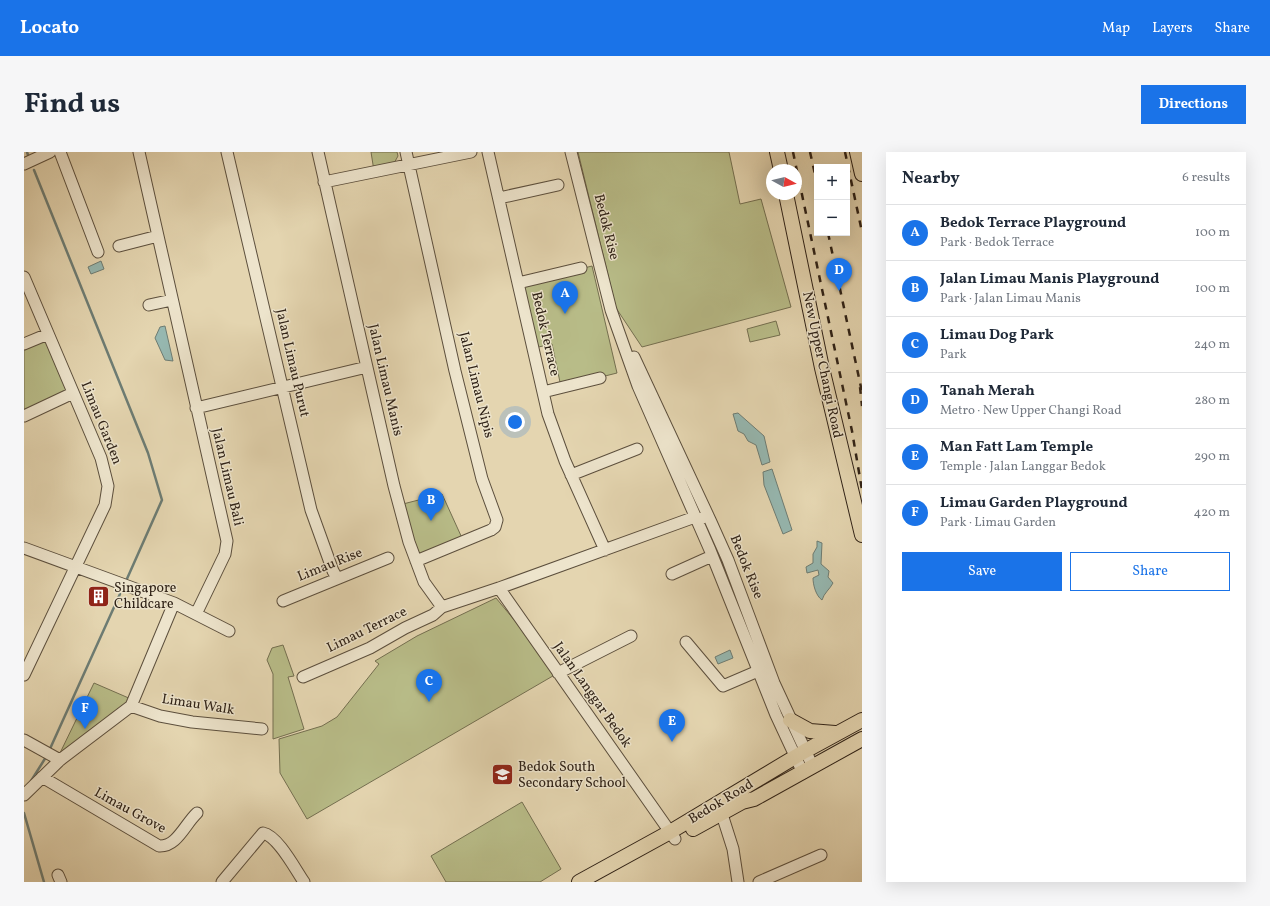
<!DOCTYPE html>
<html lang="en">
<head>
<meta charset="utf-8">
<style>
  :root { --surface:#fff; --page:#f6f6f7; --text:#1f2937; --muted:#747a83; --line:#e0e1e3; --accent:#1a73e8 }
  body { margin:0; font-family:Vollkorn,serif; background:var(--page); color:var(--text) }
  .controls { position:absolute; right:12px; top:12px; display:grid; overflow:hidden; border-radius:0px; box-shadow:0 4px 16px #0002 }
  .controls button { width:36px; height:36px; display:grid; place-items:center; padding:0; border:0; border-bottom:1px solid var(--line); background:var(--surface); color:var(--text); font:20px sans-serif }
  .compass { position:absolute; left:742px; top:12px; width:36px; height:36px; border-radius:50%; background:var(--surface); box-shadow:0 4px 16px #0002; rotate:98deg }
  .you { position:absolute; left:491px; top:270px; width:14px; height:14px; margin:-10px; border:3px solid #fff; border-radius:50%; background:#1a73e8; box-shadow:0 0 0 6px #1a73e833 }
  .badge { display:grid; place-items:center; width:26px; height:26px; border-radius:50%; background:var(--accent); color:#fff; font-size:13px; font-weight:700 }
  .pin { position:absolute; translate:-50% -33px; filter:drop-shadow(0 1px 2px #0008) }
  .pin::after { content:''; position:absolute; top:21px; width:14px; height:12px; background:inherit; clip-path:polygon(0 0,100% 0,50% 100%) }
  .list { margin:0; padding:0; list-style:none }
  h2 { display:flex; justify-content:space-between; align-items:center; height:52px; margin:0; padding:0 16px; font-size:17px }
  h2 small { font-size:13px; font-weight:400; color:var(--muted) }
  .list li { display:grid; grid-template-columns:26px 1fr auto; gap:12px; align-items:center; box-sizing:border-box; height:56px; padding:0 16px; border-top:1px solid var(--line) }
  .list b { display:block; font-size:15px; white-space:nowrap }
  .list p { margin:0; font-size:13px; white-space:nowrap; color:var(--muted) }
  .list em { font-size:13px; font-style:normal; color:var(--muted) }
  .actions { display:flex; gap:8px; padding:12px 16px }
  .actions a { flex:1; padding:9px 0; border:1px solid var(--accent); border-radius:0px; text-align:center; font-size:14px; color:var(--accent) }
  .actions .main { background:var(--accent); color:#fff }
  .map { position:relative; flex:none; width:838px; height:730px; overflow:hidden; border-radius:0px }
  header { display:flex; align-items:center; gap:24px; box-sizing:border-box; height:56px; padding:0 20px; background:var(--accent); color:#fff }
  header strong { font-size:19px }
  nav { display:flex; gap:22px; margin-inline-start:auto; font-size:14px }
  .intro { display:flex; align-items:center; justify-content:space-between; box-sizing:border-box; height:96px; padding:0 24px }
  h1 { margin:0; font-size:28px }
  .button { padding:10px 18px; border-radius:0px; background:var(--accent); color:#fff; font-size:14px; font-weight:700 }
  main { display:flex; gap:24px; padding:0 24px }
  aside { flex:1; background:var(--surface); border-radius:0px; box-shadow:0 4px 16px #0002 }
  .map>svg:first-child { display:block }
  .green { fill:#b8bc88; stroke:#746f50 }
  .water { fill:#96b8b1; stroke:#6d7c73 }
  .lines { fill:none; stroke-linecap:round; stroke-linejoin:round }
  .stream { stroke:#6d7c73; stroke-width:2.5 }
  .minor-casing { stroke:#5c4f3d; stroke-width:13 }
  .major-casing { stroke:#2f2217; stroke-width:16 }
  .minor { stroke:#ede4cc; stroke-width:11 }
  .major { stroke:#e4d5b0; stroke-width:14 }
  .rail { stroke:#2f2217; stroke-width:2.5; stroke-dasharray:7 7; stroke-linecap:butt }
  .labels { text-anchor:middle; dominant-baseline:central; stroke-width:3; stroke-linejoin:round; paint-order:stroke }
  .street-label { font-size:14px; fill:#2f2217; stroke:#ede4cc }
  .poi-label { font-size:14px; fill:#2f2217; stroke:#ede4cc; text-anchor:start }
</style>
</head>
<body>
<header>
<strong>Locato</strong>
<nav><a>Map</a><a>Layers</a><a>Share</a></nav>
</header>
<div class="intro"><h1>Find us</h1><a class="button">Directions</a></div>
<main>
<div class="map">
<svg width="838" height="730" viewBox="0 0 838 730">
  <rect width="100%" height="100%" fill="#e4d5b0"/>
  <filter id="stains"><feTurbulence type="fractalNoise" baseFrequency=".005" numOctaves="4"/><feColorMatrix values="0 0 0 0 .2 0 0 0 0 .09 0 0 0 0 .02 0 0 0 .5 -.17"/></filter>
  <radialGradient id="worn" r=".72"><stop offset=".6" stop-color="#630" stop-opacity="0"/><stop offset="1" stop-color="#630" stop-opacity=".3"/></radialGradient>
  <path class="green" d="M347,0H373L374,4L369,13L350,19Z
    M554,0H705L716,52L737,47L767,155L618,195L592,156Z
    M568,114L593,221L537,235L528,192L510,196L496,132Z
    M752,169L756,183L726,190L723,177Z
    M20,185L47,245L0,263V194Z
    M418,342L438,386L394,403L379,352Z
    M472,446L534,521L283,667L256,621L255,587L298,574L313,565L355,512L351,509L393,484Z
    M259,493L270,524L264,525L280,577L249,587V522L243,508L248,496Z
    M70,531L107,547L36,601Z
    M498,650L537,717L516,730H422L407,704Z"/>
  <path class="water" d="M77,109L80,117L67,122L64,115Z
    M141,174L149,209L141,208L131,186L136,175Z
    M714,261L740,284L746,310L738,313L732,293L724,289L720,282L714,279L709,262Z
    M748,317L768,378L759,382L740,333L739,320Z
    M793,389L798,391L797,412L805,419L804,425L809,431C806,437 800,441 798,448C792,444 789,433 789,426L795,423L794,418L783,421L782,415L789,411V402L793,395Z
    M706,498L709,506L694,512L691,505Z"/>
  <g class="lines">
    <path class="stream" d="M3,0L4,3
      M10,18L124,301L138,348L102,429
      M25,599L96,442
      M7,629L22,605
      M0,661L20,730"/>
    <defs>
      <path id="minor" d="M36,0L74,100
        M115,0L203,389L201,402L172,462
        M203,0L287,358L309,419L313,426
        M294,0L370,334L385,390L400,430L418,455
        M382,0L431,219L458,327L473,368L471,375L467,378L392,409
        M464,0L524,262L541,309L581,398
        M547,0L587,158L614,234L686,398L752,563L779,621
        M0,12L26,0
        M300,30L447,0
        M475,46L534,33
        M95,94L134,84
        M0,125L77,306L84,334L81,353L0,523
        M494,131L557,116
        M125,153L148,148
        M0,192L24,182
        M610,205L687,370L704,408L750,531L789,615
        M519,240L576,226
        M172,256L343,215
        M0,264L49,241
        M547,323L613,297
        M0,396L150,451L205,479
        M648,422L688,404
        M475,436L651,687
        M259,449L364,406
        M662,490L699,534L734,519
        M534,521L607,484
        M279,525L346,496L381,476L409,463L418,455L475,436L671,365L677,367
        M107,554L136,564L168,570L238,577
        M0,588L36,608
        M18,625L135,694C153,695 161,672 173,661
        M0,643L36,608L107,554L150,451
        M695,653L709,697L714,730
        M34,723L37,730
        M198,730L239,681C254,684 271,717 280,730
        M735,730L797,703"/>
      <path id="major" d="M753,0L757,18
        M833,0L838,22
        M762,42L798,216L838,383
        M766,568L786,579L811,581
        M669,677L718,650L730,647L838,587
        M555,730L646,680L781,599L838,568"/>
    </defs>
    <use href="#minor" class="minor-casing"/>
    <use href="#major" class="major-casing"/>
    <use href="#minor" class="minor"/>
    <use href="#major" class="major"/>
    <path class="rail" d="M769,0L828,279L838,338
      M786,0L793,31
      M821,0L838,80
      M804,81L838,240
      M836,235L838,254"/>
  </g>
  <defs>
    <symbol id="building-square" viewBox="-11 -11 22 22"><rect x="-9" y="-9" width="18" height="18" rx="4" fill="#8f2418" stroke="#ede4cc"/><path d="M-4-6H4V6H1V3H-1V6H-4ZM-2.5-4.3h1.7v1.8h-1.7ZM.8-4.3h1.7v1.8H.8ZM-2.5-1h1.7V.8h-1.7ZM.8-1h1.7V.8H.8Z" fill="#fff"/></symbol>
    <symbol id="school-square" viewBox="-11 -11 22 22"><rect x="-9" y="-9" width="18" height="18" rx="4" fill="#8f2418" stroke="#ede4cc"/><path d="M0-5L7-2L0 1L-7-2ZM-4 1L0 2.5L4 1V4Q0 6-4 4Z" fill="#fff"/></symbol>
  </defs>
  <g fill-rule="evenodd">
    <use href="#building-square" x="62" y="432" width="25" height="25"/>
    <use href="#school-square" x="466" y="610" width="25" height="25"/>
  </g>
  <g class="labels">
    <g class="street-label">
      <text transform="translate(582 75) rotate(76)">Bedok Rise</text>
      <text transform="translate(521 182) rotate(77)">Bedok Terrace</text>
      <text transform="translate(268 211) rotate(77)">Jalan Limau Purut</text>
      <text transform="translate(798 213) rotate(78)">New Upper Changi Road</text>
      <text transform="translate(361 228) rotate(77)">Jalan Limau Manis</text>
      <text transform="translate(452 233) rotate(76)">Jalan Limau Nipis</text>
      <text transform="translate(77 271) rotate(68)">Limau Garden</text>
      <text transform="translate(203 325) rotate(77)">Jalan Limau Bali</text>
      <text transform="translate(306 413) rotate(-22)">Limau Rise</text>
      <text transform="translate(722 415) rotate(68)">Bedok Rise</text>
      <text transform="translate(343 478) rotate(-26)">Limau Terrace</text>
      <text transform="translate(568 543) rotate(55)">Jalan Langgar Bedok</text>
      <text transform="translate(174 553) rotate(9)">Limau Walk</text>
      <text transform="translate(697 650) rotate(-31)">Bedok Road</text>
      <text transform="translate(106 659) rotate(29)">Limau Grove</text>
    </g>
    <g class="poi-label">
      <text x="90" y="436">Singapore<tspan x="90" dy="16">Childcare</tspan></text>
      <text x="494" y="615">Bedok South<tspan x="494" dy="16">Secondary School</tspan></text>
    </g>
  </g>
  <rect width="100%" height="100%" filter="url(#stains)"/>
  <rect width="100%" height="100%" fill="url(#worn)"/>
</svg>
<div class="controls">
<button>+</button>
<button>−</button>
</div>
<svg class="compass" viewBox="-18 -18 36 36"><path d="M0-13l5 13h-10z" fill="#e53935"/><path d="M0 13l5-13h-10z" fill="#747a83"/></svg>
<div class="you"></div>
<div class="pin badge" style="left:541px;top:162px">A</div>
<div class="pin badge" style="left:407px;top:369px">B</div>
<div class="pin badge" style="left:405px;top:550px">C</div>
<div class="pin badge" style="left:815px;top:139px">D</div>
<div class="pin badge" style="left:648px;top:590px">E</div>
<div class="pin badge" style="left:61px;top:577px">F</div>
</div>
<aside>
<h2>Nearby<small>6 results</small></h2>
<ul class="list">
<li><span class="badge">A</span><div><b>Bedok Terrace Playground</b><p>Park · Bedok Terrace</p></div><em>100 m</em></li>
<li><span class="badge">B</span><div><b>Jalan Limau Manis Playground</b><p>Park · Jalan Limau Manis</p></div><em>100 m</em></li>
<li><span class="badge">C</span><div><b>Limau Dog Park</b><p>Park</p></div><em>240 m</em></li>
<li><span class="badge">D</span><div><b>Tanah Merah</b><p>Metro · New Upper Changi Road</p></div><em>280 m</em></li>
<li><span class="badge">E</span><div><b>Man Fatt Lam Temple</b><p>Temple · Jalan Langgar Bedok</p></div><em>290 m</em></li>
<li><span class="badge">F</span><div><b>Limau Garden Playground</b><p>Park · Limau Garden</p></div><em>420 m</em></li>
</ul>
<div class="actions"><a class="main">Save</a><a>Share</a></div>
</aside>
</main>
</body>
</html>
